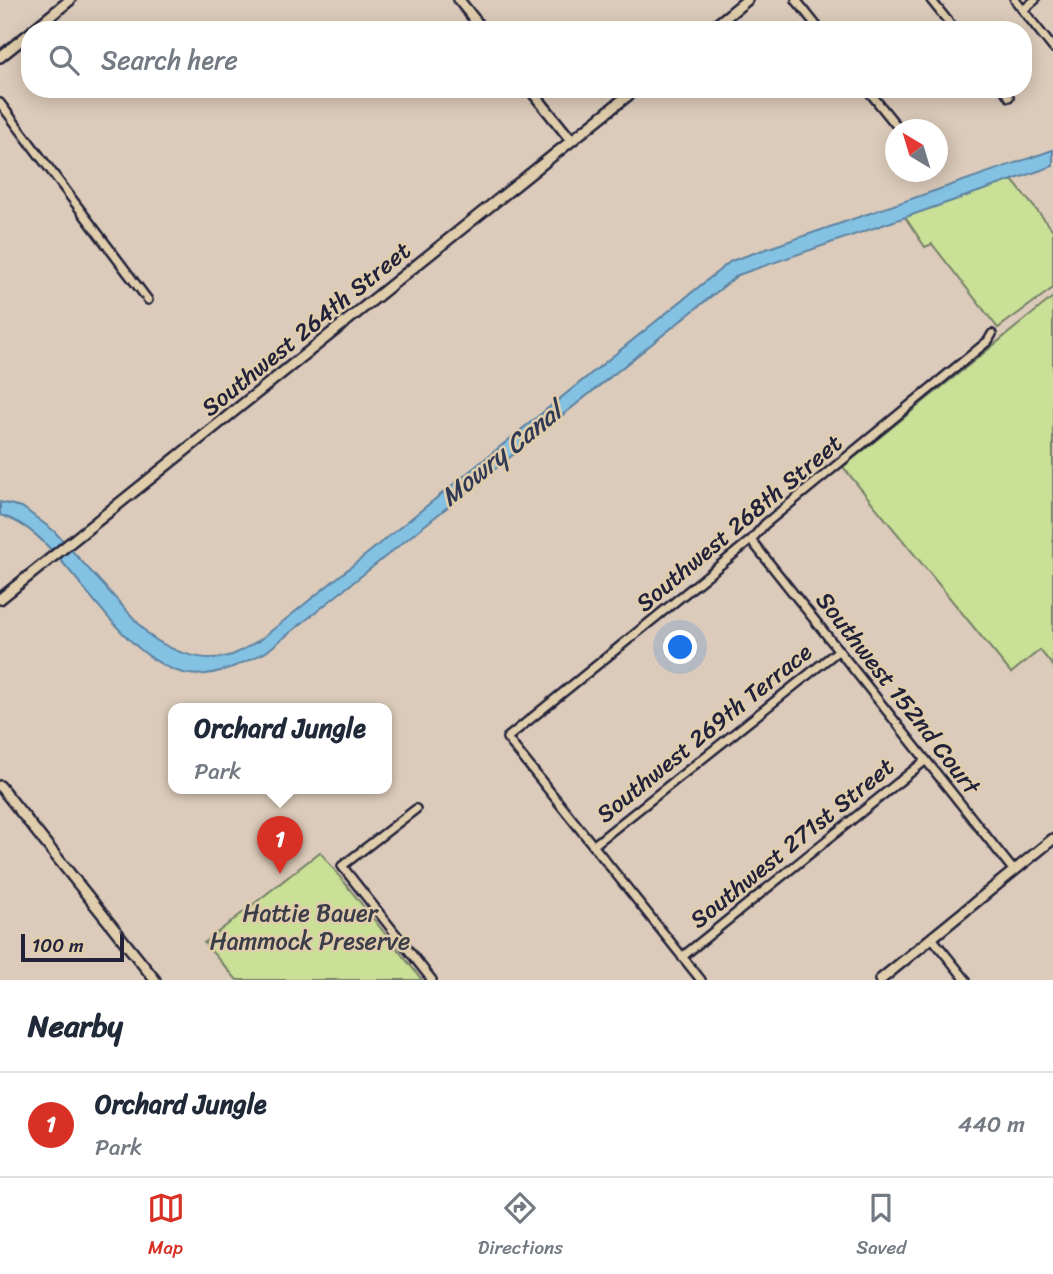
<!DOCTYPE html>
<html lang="en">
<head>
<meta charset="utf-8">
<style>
  :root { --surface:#fff; --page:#f2f2f3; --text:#1f2937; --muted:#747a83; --line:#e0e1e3; --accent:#d93025 }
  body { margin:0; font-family:Sriracha,sans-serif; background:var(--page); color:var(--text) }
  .compass { position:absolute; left:885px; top:119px; width:63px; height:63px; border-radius:50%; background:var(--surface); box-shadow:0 4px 18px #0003; rotate:322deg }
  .scale { position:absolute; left:21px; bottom:18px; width:103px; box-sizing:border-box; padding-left:7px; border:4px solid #22223b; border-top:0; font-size:19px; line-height:24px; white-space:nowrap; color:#22223b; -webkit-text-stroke:5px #e0cdab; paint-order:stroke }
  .you { position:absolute; left:681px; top:648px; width:24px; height:24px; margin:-18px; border:5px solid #fff; border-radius:50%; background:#1a73e8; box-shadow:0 0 0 10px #1a73e833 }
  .badge { display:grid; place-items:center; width:46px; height:46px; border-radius:50%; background:var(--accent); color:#fff; font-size:23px; font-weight:700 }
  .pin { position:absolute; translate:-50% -58px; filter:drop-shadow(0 2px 4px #0008) }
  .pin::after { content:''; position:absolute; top:37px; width:24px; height:21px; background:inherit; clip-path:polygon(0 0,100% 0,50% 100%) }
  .popup { position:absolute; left:168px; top:703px; width:224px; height:91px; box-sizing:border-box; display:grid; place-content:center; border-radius:14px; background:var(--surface); filter:drop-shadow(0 2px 5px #0005); font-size:23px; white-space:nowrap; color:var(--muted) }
  .popup b { font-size:26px; color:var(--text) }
  .popup::after { content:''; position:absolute; left:50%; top:100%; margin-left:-14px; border:14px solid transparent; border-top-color:var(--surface) }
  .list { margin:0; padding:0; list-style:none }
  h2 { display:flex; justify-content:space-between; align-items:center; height:91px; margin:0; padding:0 28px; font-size:30px }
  h2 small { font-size:23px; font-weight:400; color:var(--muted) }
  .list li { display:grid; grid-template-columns:46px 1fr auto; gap:21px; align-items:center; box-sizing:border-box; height:105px; padding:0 28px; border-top:2px solid var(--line) }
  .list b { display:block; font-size:26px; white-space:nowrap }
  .list p { margin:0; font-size:23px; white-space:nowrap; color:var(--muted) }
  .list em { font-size:23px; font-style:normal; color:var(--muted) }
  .icon { flex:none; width:38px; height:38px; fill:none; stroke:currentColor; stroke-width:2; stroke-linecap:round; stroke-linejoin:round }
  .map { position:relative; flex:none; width:1053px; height:980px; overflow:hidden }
  .search { position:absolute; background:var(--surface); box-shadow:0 4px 18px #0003; left:21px; right:21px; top:21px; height:77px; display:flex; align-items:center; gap:18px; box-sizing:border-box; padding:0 24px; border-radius:28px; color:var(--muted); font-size:26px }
  .sheet { height:196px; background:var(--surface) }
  nav { display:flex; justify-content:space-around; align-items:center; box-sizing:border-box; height:98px; border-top:2px solid var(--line); background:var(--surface); font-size:19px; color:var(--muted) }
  nav a { display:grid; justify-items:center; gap:4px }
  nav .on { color:var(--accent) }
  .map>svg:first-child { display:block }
  .green { fill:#c9e096; stroke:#768168; stroke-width:2 }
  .water { fill:#84c2e4; stroke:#5d82a0; stroke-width:2 }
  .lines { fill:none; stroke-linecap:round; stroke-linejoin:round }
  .minor-casing { stroke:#22223b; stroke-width:12 }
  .tertiary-casing { stroke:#22223b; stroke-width:14 }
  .minor { stroke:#e0cdab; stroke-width:7 }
  .tertiary { stroke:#e0cdab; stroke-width:9 }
  .labels { text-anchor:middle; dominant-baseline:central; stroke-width:5; stroke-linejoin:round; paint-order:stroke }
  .street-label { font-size:24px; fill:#22223b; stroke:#e0cdab }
  .park-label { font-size:24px; fill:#3b3e49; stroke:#e0cdab }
  .water-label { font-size:26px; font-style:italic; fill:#313a54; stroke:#e0cdab }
</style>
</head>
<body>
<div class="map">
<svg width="1053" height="980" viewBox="0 0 1053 980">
  <rect width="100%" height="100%" fill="#dccbba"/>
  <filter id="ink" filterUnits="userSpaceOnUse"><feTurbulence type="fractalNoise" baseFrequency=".0143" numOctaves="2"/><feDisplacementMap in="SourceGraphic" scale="14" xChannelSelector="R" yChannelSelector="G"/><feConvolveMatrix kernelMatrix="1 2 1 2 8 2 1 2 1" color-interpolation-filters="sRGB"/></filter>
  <g filter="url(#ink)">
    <path class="green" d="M1012,180L1053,230V288L998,328L932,244L925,247L905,217Z
      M1053,297V666L1040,650L1011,673L843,467Z
      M320,852L422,980H237L204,943Z"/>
    <path class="water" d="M1053,150V166L738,275L266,652C247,661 228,671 206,674C149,683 96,600 63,563C45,542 27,523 0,515V502L22,507L54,531L149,635C170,651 202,663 229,656C239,653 250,645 260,640L731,261Z"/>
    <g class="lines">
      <defs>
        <path id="minor" d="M796,0L820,30
          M931,0L955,30
          M1015,0L1053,48
          M1023,10L1035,0
          M867,89L900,130
          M1004,89L1009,97
          M0,103L148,300
          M751,540L1014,871
          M416,809L342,866L432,980
          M594,845L839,650
          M932,938L966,980
          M682,957L926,760
          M701,980L507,738L751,540L765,524L988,341L992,334"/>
        <path id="tertiary" d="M459,0L483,30
          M33,30L70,0
          M710,30L747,0
          M0,57L30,33
          M530,89L571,140
          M0,599L636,89
          M0,786L155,980
          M880,980L1053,839"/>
      </defs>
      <use href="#minor" class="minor-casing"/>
      <use href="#tertiary" class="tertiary-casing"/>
      <use href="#minor" class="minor"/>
      <use href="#tertiary" class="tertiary"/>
    </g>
  </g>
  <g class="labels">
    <g class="street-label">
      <text transform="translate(306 329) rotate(-39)">Southwest 264th Street</text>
      <text transform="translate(739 523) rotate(-40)">Southwest 268th Street</text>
      <text transform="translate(898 693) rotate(52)">Southwest 152nd Court</text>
      <text transform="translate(704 733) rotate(-39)">Southwest 269th Terrace</text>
      <text transform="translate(792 843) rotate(-39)">Southwest 271st Street</text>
    </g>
    <g class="park-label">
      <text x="310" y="913">Hattie Bauer<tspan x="310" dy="28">Hammock Preserve</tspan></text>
    </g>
    <g class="water-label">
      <text transform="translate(501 454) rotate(-39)">Mowry Canal</text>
    </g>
  </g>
</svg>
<svg class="compass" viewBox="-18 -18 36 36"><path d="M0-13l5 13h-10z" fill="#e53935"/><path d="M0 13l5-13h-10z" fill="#747a83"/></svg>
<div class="scale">100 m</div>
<div class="you"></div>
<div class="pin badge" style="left:280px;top:874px">1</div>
<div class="popup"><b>Orchard Jungle</b>Park</div>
<div class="search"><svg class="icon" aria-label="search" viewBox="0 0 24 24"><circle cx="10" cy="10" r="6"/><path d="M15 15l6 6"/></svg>Search here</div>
</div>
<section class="sheet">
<h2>Nearby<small></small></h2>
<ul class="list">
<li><span class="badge">1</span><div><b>Orchard Jungle</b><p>Park</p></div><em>440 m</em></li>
</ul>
</section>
<nav>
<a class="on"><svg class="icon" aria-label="map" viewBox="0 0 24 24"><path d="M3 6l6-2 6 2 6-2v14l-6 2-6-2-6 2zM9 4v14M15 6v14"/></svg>Map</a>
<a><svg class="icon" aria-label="directions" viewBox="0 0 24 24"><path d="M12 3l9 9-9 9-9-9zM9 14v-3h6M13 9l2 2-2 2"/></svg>Directions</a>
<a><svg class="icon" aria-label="saved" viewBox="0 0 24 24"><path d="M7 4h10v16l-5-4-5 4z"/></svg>Saved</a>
</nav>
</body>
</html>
